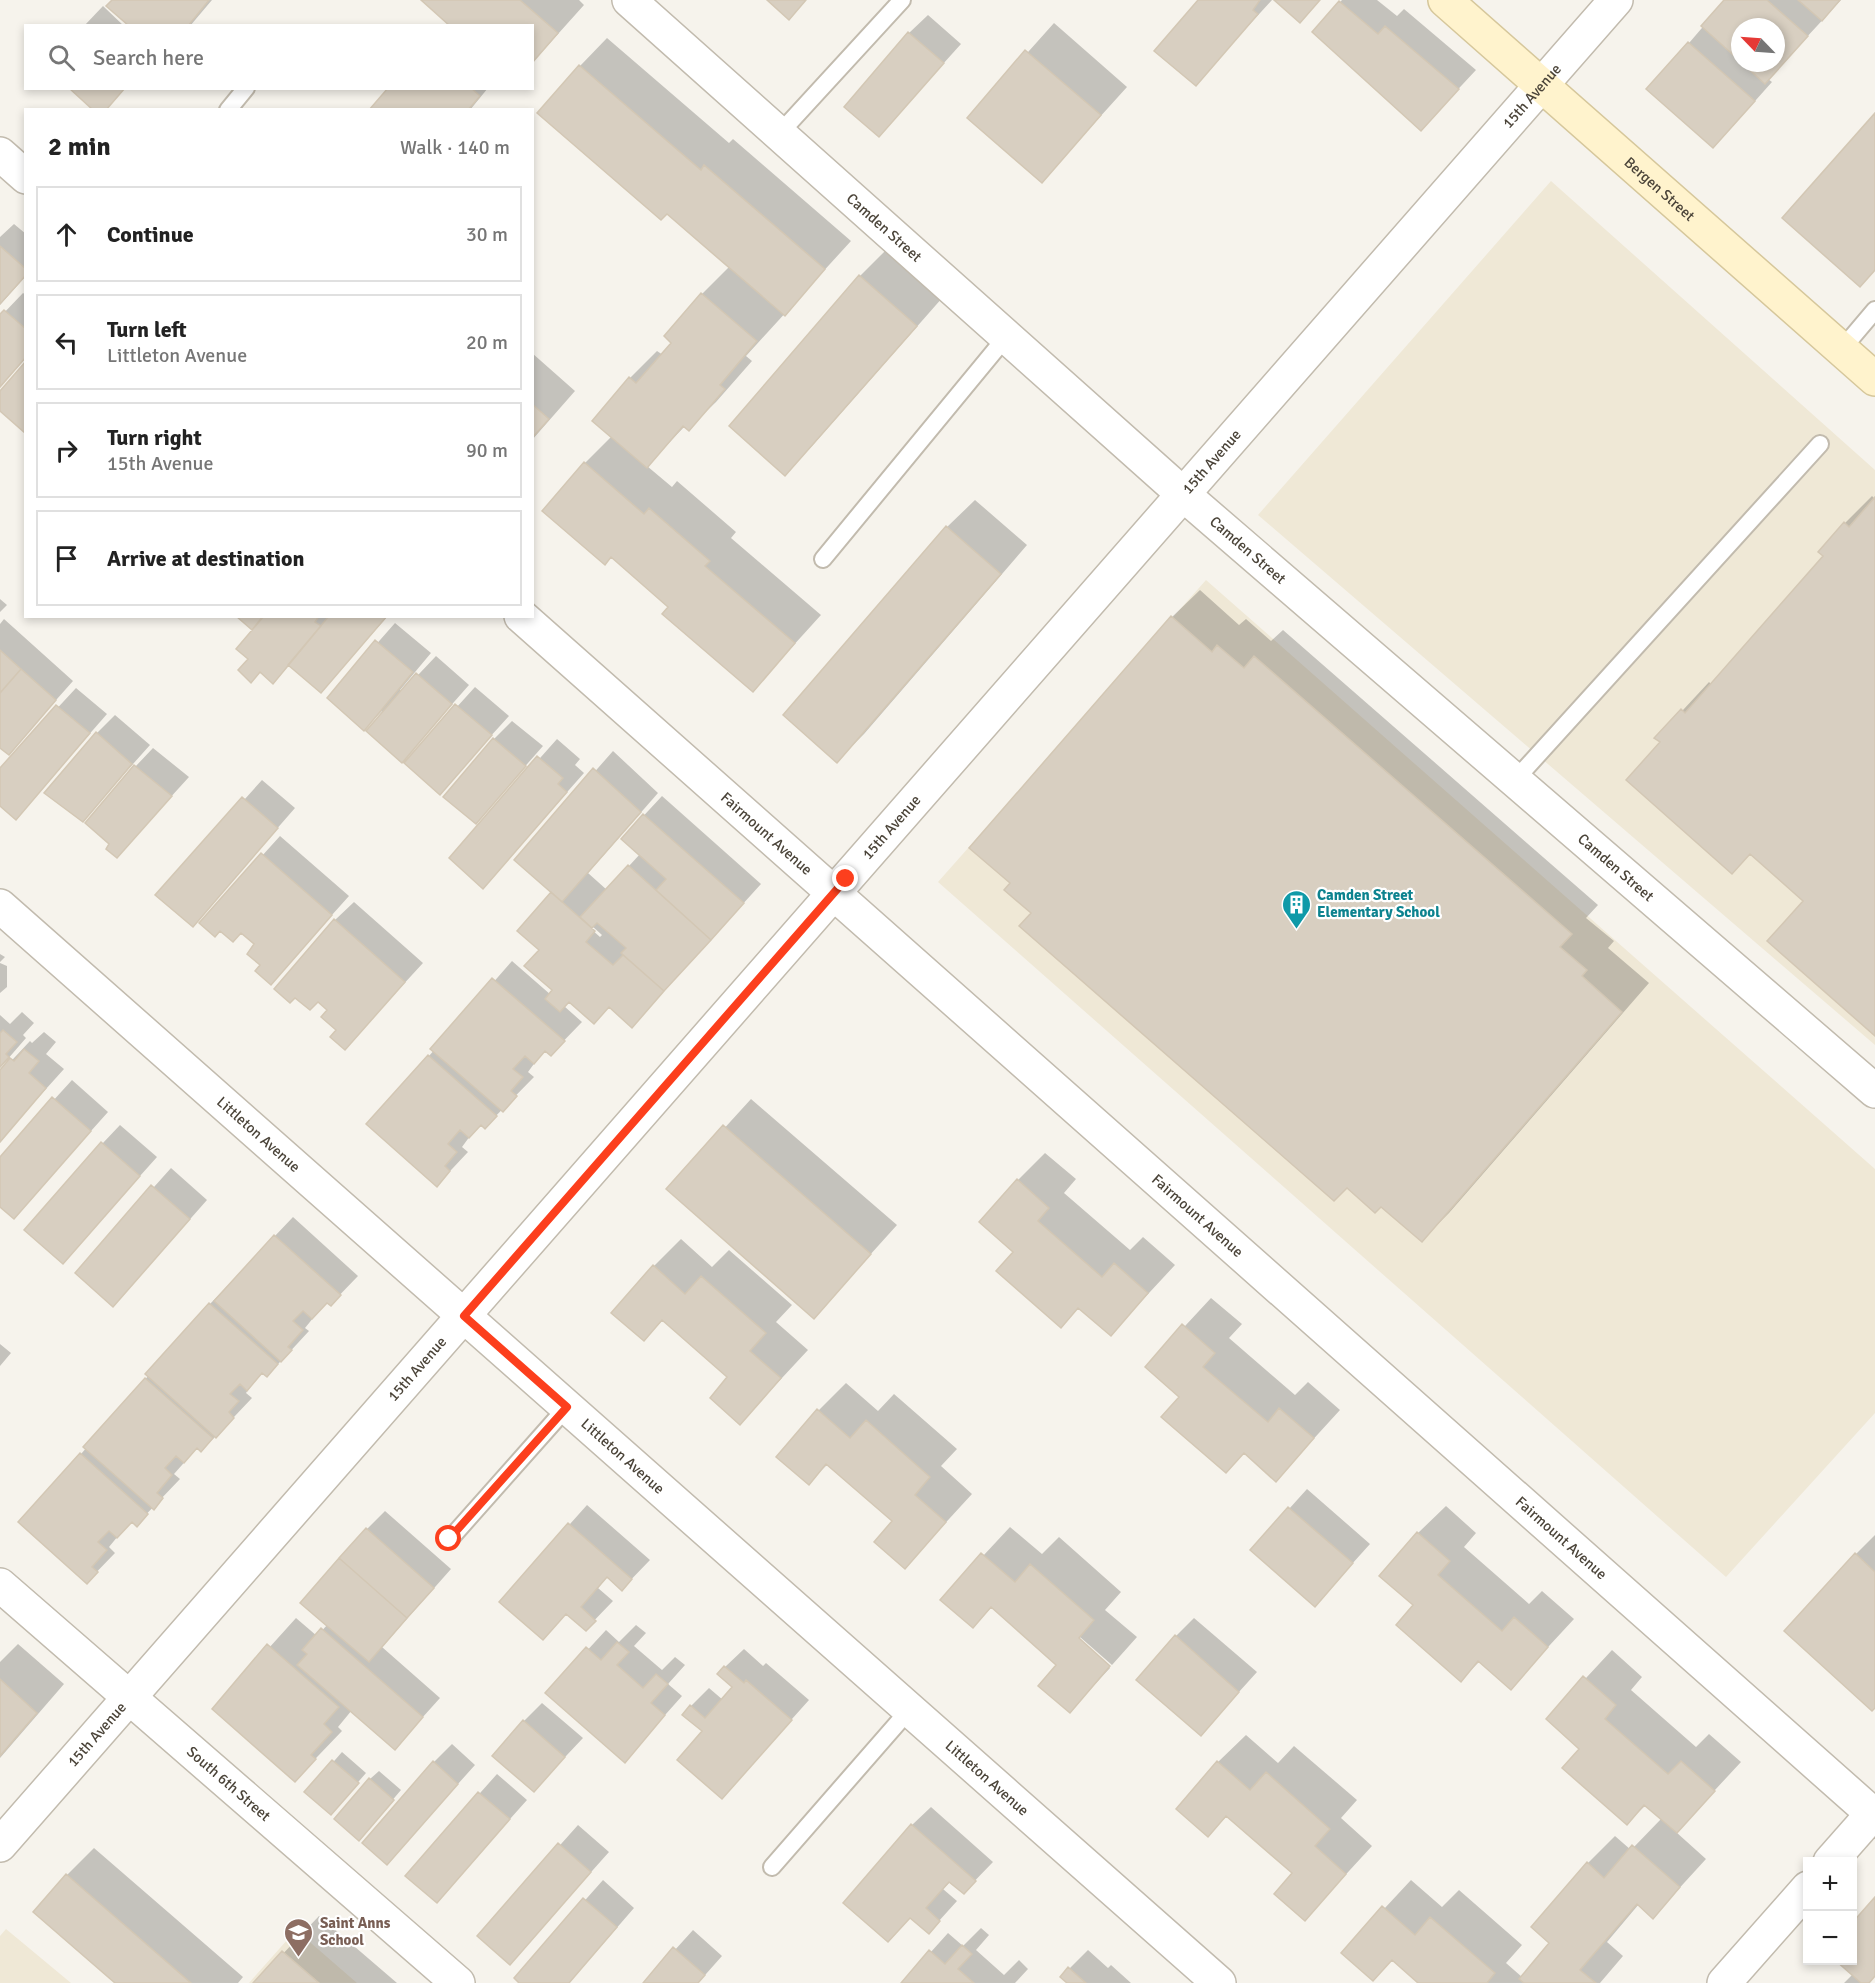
<!DOCTYPE html>
<html lang="en">
<head>
<meta charset="utf-8">
<style>
  :root { --surface:#fff; --page:#f6f6f6; --text:#222; --muted:#767676; --line:#e0e0e0 }
  body { margin:0; font-family:Signika,sans-serif; background:var(--page); color:var(--text) }
  .controls { position:absolute; right:18px; bottom:18px; display:grid; overflow:hidden; border-radius:0px; box-shadow:0 3px 9px #0003 }
  .controls button { width:54px; height:54px; display:grid; place-items:center; padding:0; border:0; border-bottom:2px solid var(--line); background:var(--surface); color:var(--text); font:30px sans-serif }
  .compass { position:absolute; left:1731px; top:18px; width:54px; height:54px; border-radius:50%; background:var(--surface); box-shadow:0 3px 9px #0003; rotate:295deg }
  .stop { position:absolute; width:18px; height:18px; margin:-14px; border:4px solid #fc3f1d; border-radius:50%; background:#fff }
  .stop.end { background:#fc3f1d; border-color:#fff; box-shadow:0 2px 6px #0008 }
  .list { margin:0; padding:0; list-style:none }
  h2 { display:flex; justify-content:space-between; align-items:center; height:78px; margin:0; padding:0 24px; font-size:26px }
  h2 small { font-size:20px; font-weight:400; color:var(--muted) }
  .list li { display:grid; grid-template-columns:39px 1fr auto; gap:18px; align-items:center; box-sizing:border-box; height:96px; margin:0 12px 12px; padding:0 12px; border:2px solid var(--line); border-radius:0px }
  .list b { display:block; font-size:22px; white-space:nowrap }
  .list p { margin:0; font-size:20px; white-space:nowrap; color:var(--muted) }
  .list em { font-size:20px; font-style:normal; color:var(--muted) }
  .icon { flex:none; width:33px; height:33px; fill:none; stroke:currentColor; stroke-width:2; stroke-linecap:round; stroke-linejoin:round }
  .map { position:relative; flex:none; width:1875px; height:1983px; overflow:hidden }
  .search { position:absolute; background:var(--surface); box-shadow:0 3px 9px #0003; left:24px; top:24px; width:510px; height:66px; display:flex; align-items:center; gap:15px; box-sizing:border-box; padding:0 21px; border-radius:0px; color:var(--muted); font-size:22px }
  .panel { position:absolute; background:var(--surface); box-shadow:0 3px 9px #0003; left:24px; top:108px; width:510px; height:510px; border-radius:0px }
  .map>svg:first-child { display:block }
  .education { fill:#efe8d6 }
  .shadow { fill:#0003; fill-rule:evenodd }
  .building { fill:#d8cfc1; stroke:#d3c7b4; stroke-width:1.5 }
  .lines { fill:none; stroke-linecap:round; stroke-linejoin:round }
  .lane-casing { stroke:#c2bbae; stroke-width:20 }
  .street-casing { stroke:#c2bbae; stroke-width:36 }
  .secondary-casing { stroke:#d6c79b; stroke-width:36 }
  .lane { stroke:#fff; stroke-width:16 }
  .street { stroke:#fff; stroke-width:33 }
  .secondary { stroke:#fff3cd; stroke-width:33 }
  .route { stroke:#fc3f1d; stroke-width:8 }
  .labels { text-anchor:middle; dominant-baseline:central; stroke-width:4.5; stroke-linejoin:round; paint-order:stroke }
  .street-label { font-size:15px; fill:#4b4439; stroke:#fff }
  .culture-label { font-size:15px; font-weight:bold; fill:#0d838f; stroke:#fff; text-anchor:start }
  .education-label { font-size:15px; font-weight:bold; fill:#785e54; stroke:#fff; text-anchor:start }
</style>
</head>
<body>
<div class="map">
<svg width="1875" height="1983" viewBox="0 0 1875 1983">
  <rect width="100%" height="100%" fill="#f6f3ec"/>
  <path class="education" d="M1551,181L1875,470V1045L1258,515Z
    M1206,580L1875,1169V1413L1726,1577L938,882Z
    M6,1929L71,1983H0V1936Z
    M296,1930L357,1983H249Z"/>
  <path class="shadow" d="M114,0H212L190,26H131Z
    M423,0H579L584,5L532,63V26H448L450,23Z
    M1200,0H1272L1195,84Z
    M1342,0H1377L1397,16L1404,9L1476,70L1421,129L1314,31Z
    M1726,0H1841L1768,79L1772,82L1731,128L1689,43ZM1740,27H1776V63H1740Z
    M103,6L124,26H84Z
    M928,15L961,44L879,135L909,33Z
    M1054,23L1127,87L1042,181L969,118Z
    M607,38L729,143L733,139L851,241L746,356L752,361L716,402L688,429L685,426L647,466L672,487L677,481L736,532L731,538L821,615L753,690L670,607L585,463L612,436L630,378L657,351L663,355L673,343L702,294L730,266L580,66Z
    M390,88H488L470,110H371Z
    M14,224L26,234V276L0,305V237Z
    M887,249L943,297L812,446L785,474L860,276Z
    M23,293L26,295V358L0,387V317Z
    M532,353L575,391L532,440Z
    M1872,496L1875,499V1034L1805,900L1657,738L1709,682L1712,685L1825,556L1845,523Z
    M975,500L1027,545L864,734L837,761L785,715L947,527Z
    M1200,590L1239,625L1246,619L1271,641L1283,630L1598,905L1586,918L1614,941L1608,948L1649,983L1449,1213L1422,1240L1033,913L1172,617Z
    M0,599L7,605L0,612Z
    M238,616H388L321,691L290,664L273,682L250,659L254,630Z
    M4,619L73,681L9,753L0,746V624Z
    M395,623L431,653L400,690L402,692L436,656L469,685L402,761L382,711L364,729L329,698Z
    M475,687L509,716L440,792L406,763Z
    M76,688L107,714L16,818L0,804V770Z
    M115,715L150,745L83,820L97,733Z
    M512,721L543,746L476,822L494,739Z
    M557,739L580,759L575,765L584,773L483,887L451,858Z
    M153,748L189,777L117,856L111,844L135,767Z
    M613,751L658,793L588,873L607,890L640,854L623,838L662,796L761,884L632,1026L610,1006L594,1022L570,1000L564,1006L582,1022L551,1054L546,1050L539,1057L528,1072L534,1077L485,1127L481,1124L473,1132L462,1147L468,1152L437,1185L429,1056L512,961L551,995L554,990L541,950L553,892L517,860ZM592,926L602,935L600,937L590,928Z
    M262,780L295,808L193,925L158,895Z
    M280,836L349,896L271,983L257,944L242,931L201,923Z
    M354,902L423,963L345,1048L329,1010L318,1000L335,920Z
    M0,954L5,957L0,962Z
    M0,963L7,966V987L0,993Z
    M22,1012L34,1023L23,1035L26,1038L0,1068V1015L10,1024Z
    M44,1032L56,1042L46,1054L64,1069L0,1140V1073L30,1041L32,1043Z
    M72,1080L108,1112L14,1217L0,1205V1159Z
    M751,1099L897,1225L814,1317L669,1189Z
    M120,1125L157,1157L63,1262L102,1144Z
    M1045,1153L1076,1179L1064,1193L1130,1250L1143,1237L1175,1265L1111,1334L1079,1307L1061,1326L1015,1251L1018,1180Z
    M171,1168L207,1200L131,1286L77,1273Z
    M293,1217L358,1276L331,1304L327,1301L305,1328L309,1331L285,1357L267,1375L264,1372L254,1381L246,1393L252,1398L216,1436L201,1450L197,1447L190,1456L174,1474L180,1479L137,1524L133,1520L123,1530L109,1547L115,1553L87,1582L81,1454L210,1304Z
    M681,1239L712,1267L729,1250L792,1305L776,1322L808,1350L740,1423L729,1377L664,1319L644,1339L654,1266Z
    M1211,1298L1242,1324L1229,1338L1295,1395L1308,1382L1340,1410L1276,1480L1245,1452L1226,1471L1181,1396L1147,1367Z
    M0,1344L11,1353L0,1366Z
    M846,1383L878,1411L894,1394L957,1449L941,1466L972,1494L905,1567L894,1521L828,1464L808,1483L819,1410Z
    M1307,1489L1370,1544L1315,1605L1252,1550Z
    M587,1505L650,1560L622,1589L608,1576L598,1588L613,1601L586,1629L567,1613L543,1638L501,1601Z
    M1446,1506L1476,1533L1464,1547L1529,1604L1542,1591L1574,1619L1510,1688L1480,1661L1461,1680L1415,1605L1418,1533Z
    M385,1511L451,1569L382,1647L440,1698L395,1748L352,1710L338,1727L342,1731L295,1780L214,1709L296,1618L317,1636L328,1624L367,1529Z
    M1010,1527L1042,1554L1059,1537L1121,1592L1105,1610L1137,1637L1112,1665L1080,1637V1641L1110,1668L1070,1711L1058,1665L992,1607L973,1626L942,1600Z
    M1875,1535V1706L1856,1554Z
    M1194,1618L1257,1672L1201,1734L1176,1636Z
    M636,1625L646,1633L634,1646L662,1670L675,1657L685,1665L668,1684L682,1696L625,1760L548,1693L606,1630L619,1642Z
    M18,1644L64,1684L0,1758V1662Z
    M744,1649L763,1666L766,1663L809,1700L722,1797L704,1731L691,1706L709,1688L723,1700L734,1687L725,1667Z
    M1612,1650L1642,1677L1631,1690L1696,1747L1709,1734L1741,1762L1676,1832L1706,1859L1653,1917L1639,1904L1607,1942L1623,1956L1600,1983H1420L1393,1959L1373,1979L1343,1953L1411,1880L1442,1907L1459,1890L1522,1945L1506,1963L1522,1977L1551,1943L1588,1863L1615,1836L1631,1850L1662,1818L1646,1805L1627,1823L1581,1749L1548,1719Z
    M542,1703L583,1738L534,1790L524,1721Z
    M1246,1735L1278,1763L1294,1746L1357,1800L1341,1818L1372,1846L1305,1919L1294,1873L1228,1815L1208,1835L1218,1762Z
    M452,1744L475,1765L387,1863L434,1762Z
    M342,1752L366,1773L339,1804L307,1792Z
    M379,1771L401,1790L367,1830L370,1779Z
    M497,1774L527,1800L437,1901L407,1875Z
    M931,1807L993,1862L964,1892L951,1881L943,1889L957,1901L929,1932L911,1917L888,1940L912,1825Z
    M578,1825L609,1852L510,1963L479,1936Z
    M94,1848L243,1977L238,1983H117L67,1875Z
    M603,1880L634,1908L569,1983H521L516,1978Z
    M1875,1899V1975L1867,1983H1844L1853,1974L1852,1960Z
    M319,1916L397,1983H255Z
    M981,1928L989,1935L976,1950L1004,1975L1019,1960L1028,1969L1015,1983H903L948,1933L963,1946Z
    M693,1930L722,1956L698,1983H645Z
    M1088,1950L1108,1968L1111,1965L1131,1983H1069L1062,1976Z"/>
  <path class="building" d="M112,0H209L188,26H129L106,6Z
    M421,0H520L558,33L532,63V26H450Z
    M767,0H806L789,20Z
    M1198,0H1260L1253,10L1258,14L1196,86L1154,51Z
    M1274,0H1320L1300,23Z
    M1724,0H1767L1808,36L1765,84L1742,63H1776V27H1740V61L1701,26Z
    M1798,0H1840L1822,21Z
    M1339,1L1378,34L1385,26L1459,89L1421,131L1312,32Z
    M908,32L944,63L879,137L844,107Z
    M1688,42L1755,101L1713,148L1646,89Z
    M1025,50L1101,115L1042,183L967,118Z
    M579,65L701,170L704,165L825,269L785,316L667,214L661,220L537,113Z
    M69,88H125L106,110H93Z
    M388,88H471L480,96L468,110H369Z
    M1875,113V270L1860,287L1782,218Z
    M0,246L26,269V275L0,304Z
    M859,275L917,326L785,476L729,426Z
    M701,293L757,341L720,385L725,389L689,431L683,426L647,468L592,421L629,377L636,383L671,343L664,336Z
    M4,310L26,329V357L0,387V314Z
    M26,361V433H25L0,411V391Z
    M532,404L549,419L532,438Z
    M584,462L644,514L649,508L710,561L705,566L795,643L753,692L662,614L668,607L611,557L605,565L542,511Z
    M1875,497V1036L1767,941L1803,901L1750,854L1732,874L1626,780L1660,742L1654,738L1681,709L1685,713L1823,556L1818,552L1844,522L1849,527Z
    M946,526L1001,574L837,763L783,715Z
    M236,616H263L252,630Z
    M264,616H319L315,622L321,626L273,684L260,672L251,683L238,670L248,659L236,649Z
    M329,616H387L321,693L288,665Z
    M1171,616L1212,652L1217,645L1244,668L1254,656L1572,934L1560,947L1587,970L1582,976L1622,1012L1422,1242L1381,1207L1375,1213L1347,1188L1334,1201L1019,926L1031,913L1004,890L1010,883L969,848Z
    M375,640L413,672L364,731L327,698Z
    M0,650L21,669L0,693Z
    M21,669L56,700L9,755L0,748V693Z
    M416,673L452,704L402,763L366,731Z
    M455,704L492,735L440,795L404,763Z
    M56,705L90,733L16,820L0,806V768Z
    M96,732L132,764L83,822L44,793Z
    M493,738L526,766L476,824L443,797Z
    M537,756L563,778L558,784L567,792L483,889L449,858Z
    M134,765L172,796L117,858L106,849L109,844L85,823Z
    M593,768L641,812L562,902L514,860Z
    M242,797L278,828L193,927L155,895Z
    M643,814L744,903L711,940L656,890L666,879L621,839Z
    M261,853L332,915L271,985L255,971L260,965L247,954L254,944L241,933L233,942L220,931L215,937L199,923Z
    M628,865L711,940L664,991L621,953L626,948L597,923L592,928L580,917Z
    M551,892L595,931L586,942L613,965L623,955L664,991L632,1028L609,1007L594,1024L569,1002L560,1012L545,999L552,990L524,966L539,950L517,931Z
    M334,919L405,982L345,1050L330,1037L336,1030L321,1017L327,1010L318,1002L310,1010L295,998L290,1003L274,989Z
    M492,978L565,1041L551,1056L545,1051L534,1064L525,1056L513,1069L523,1077L511,1091L517,1096L503,1112L430,1049Z
    M3,1030L17,1042L6,1054L9,1057L0,1067V1033Z
    M24,1049L39,1061L29,1073L46,1088L0,1142V1070L10,1058L14,1061Z
    M428,1055L497,1116L485,1129L481,1125L469,1138L460,1130L448,1144L457,1152L445,1166L450,1171L437,1187L366,1124Z
    M52,1097L91,1131L14,1219L0,1207V1157Z
    M723,1125L871,1254L814,1319L666,1189Z
    M101,1142L140,1176L63,1264L24,1230Z
    M1017,1179L1049,1208L1038,1221L1102,1277L1114,1263L1148,1293L1111,1336L1078,1308L1061,1328L996,1271L1013,1252L979,1222Z
    M151,1185L190,1219L113,1307L75,1273Z
    M274,1235L341,1295L331,1306L327,1303L312,1319L303,1311L293,1321L303,1330L288,1347L292,1350L281,1362L214,1301Z
    M653,1265L685,1294L701,1276L766,1333L750,1351L781,1378L740,1425L710,1398L727,1377L662,1320L644,1341L611,1313Z
    M209,1303L278,1364L267,1377L262,1373L247,1391L240,1384L230,1394L239,1401L229,1412L234,1418L216,1438L145,1374Z
    M1182,1324L1215,1353L1203,1367L1268,1422L1279,1408L1314,1438L1276,1482L1244,1453L1226,1473L1161,1417L1179,1397L1145,1367Z
    M145,1378L213,1438L201,1452L197,1448L184,1463L176,1456L165,1468L172,1475L157,1493L163,1498L154,1510L83,1447Z
    M817,1409L850,1438L866,1420L930,1477L915,1495L946,1522L905,1569L874,1542L892,1521L826,1464L809,1485L776,1457Z
    M80,1453L148,1514L137,1527L132,1522L117,1538L109,1531L98,1542L107,1550L92,1567L98,1572L87,1584L18,1522Z
    M1288,1507L1353,1563L1315,1607L1250,1550Z
    M568,1523L632,1579L622,1591L607,1577L581,1607L596,1621L586,1631L566,1614L543,1640L499,1602Z
    M366,1528L434,1588L407,1618L339,1558Z
    M1417,1532L1450,1561L1438,1575L1502,1631L1514,1617L1548,1647L1511,1690L1478,1661L1461,1682L1396,1625L1413,1605L1379,1576Z
    M981,1553L1015,1582L1030,1564L1094,1620L1079,1638L1110,1666L1070,1713L1038,1686L1056,1665L991,1607L973,1628L940,1600Z
    M1855,1553L1875,1572V1708L1872,1711L1784,1631Z
    M339,1558L407,1618L369,1662L300,1603Z
    M321,1628L423,1717L395,1750L297,1665L307,1654L302,1650Z
    M1175,1635L1239,1692L1201,1736L1136,1680Z
    M617,1642L629,1652L617,1665L643,1688L656,1674L668,1684L651,1703L665,1715L625,1763L545,1693L586,1647L601,1660Z
    M267,1644L339,1707L324,1724L332,1732L311,1755L316,1759L295,1782L212,1709Z
    M724,1666L744,1683L746,1680L792,1720L722,1799L677,1760L702,1731L682,1715L690,1705L705,1718L732,1687L717,1674Z
    M1583,1676L1616,1705L1605,1719L1668,1774L1681,1761L1715,1791L1677,1833L1644,1805L1627,1825L1562,1768L1579,1749L1546,1719Z
    M0,1679L37,1713L0,1756Z
    M523,1720L565,1757L534,1792L492,1756Z
    M332,1760L359,1783L331,1815L304,1792Z
    M433,1761L458,1784L387,1865L362,1843Z
    M1217,1761L1250,1790L1266,1772L1330,1829L1315,1846L1346,1874L1305,1921L1274,1894L1292,1873L1226,1816L1208,1837L1176,1809Z
    M369,1778L394,1800L359,1841L334,1819Z
    M478,1792L510,1819L437,1903L405,1876Z
    M911,1824L976,1881L964,1894L949,1882L926,1908L940,1921L929,1934L910,1918L888,1942L843,1903Z
    M558,1843L591,1872L510,1965L477,1936Z
    M1632,1845L1680,1887L1653,1919L1637,1904L1580,1970L1596,1983H1524L1519,1979L1549,1943L1531,1927L1587,1862L1604,1878Z
    M66,1874L191,1983H115L33,1912Z
    M1875,1897V1976L1869,1983H1861L1835,1960H1852V1923Z
    M583,1898L617,1927L569,1983H519L514,1978Z
    M1382,1906L1415,1935L1430,1917L1495,1973L1487,1983H1418L1392,1960L1373,1981L1341,1953Z
    M962,1945L972,1954L958,1969L974,1983H901L929,1950L945,1964Z
    M673,1947L705,1975L698,1983H643Z
    M282,1951L319,1983H253Z
    M1068,1967L1086,1983H1067L1060,1977Z"/>
  <g class="lines">
    <defs>
      <path id="lane" d="M228,110L246,88
        M779,134L902,0
        M1842,349L1875,310
        M823,559L1006,337
        M1515,780L1820,444
        M449,1540L567,1407
        M772,1867L909,1710"/>
      <g id="street">
        <path id="s1" d="M629,0L1184,495L1875,1091"/>
        <path d="M0,154L26,177"/>
        <path id="s2" d="M521,616L1875,1816"/>
        <path id="s3" d="M0,906L1219,1983"/>
        <path id="s4" d="M0,1585L458,1983"/>
        <path id="s5" d="M0,1845L1616,0"/>
        <path d="M1830,1862L1875,1811"/>
        <path d="M1724,1983L1808,1888"/>
      </g>
      <g id="secondary">
        <path id="s6" d="M1445,0L1875,379"/>
      </g>
    </defs>
    <use href="#lane" class="lane-casing"/>
    <use href="#street" class="street-casing"/>
    <use href="#secondary" class="secondary-casing"/>
    <use href="#lane" class="lane"/>
    <use href="#street" class="street"/>
    <use href="#secondary" class="secondary"/>
  </g>
  <g class="lines">
    <path class="route" d="M449,1539L567,1407L464,1316L846,879"/>
  </g>
  <defs>
    <symbol id="building-pin" viewBox="-11 -11 22 30"><path d="M0 17L-7.5 6A9.5 9.5 0 1 1 7.5 6Z" fill="#0f9aa8" stroke="#fff"/><path d="M-4-6H4V6H1V3H-1V6H-4ZM-2.5-4.3h1.7v1.8h-1.7ZM.8-4.3h1.7v1.8H.8ZM-2.5-1h1.7V.8h-1.7ZM.8-1h1.7V.8H.8Z" fill="#fff"/></symbol>
    <symbol id="school-pin" viewBox="-11 -11 22 30"><path d="M0 17L-7.5 6A9.5 9.5 0 1 1 7.5 6Z" fill="#8d6e63" stroke="#fff"/><path d="M0-5L7-2L0 1L-7-2ZM-4 1L0 2.5L4 1V4Q0 6-4 4Z" fill="#fff"/></symbol>
  </defs>
  <g fill-rule="evenodd">
    <use href="#building-pin" x="1280" y="888" width="33" height="45"/>
    <use href="#school-pin" x="282" y="1916" width="33" height="45"/>
  </g>
  <g class="labels">
    <g class="street-label">
      <text stroke="none"><textPath href="#s5" startOffset="2325">15th Avenue</textPath></text>
      <text stroke="none"><textPath href="#s6" startOffset="286">Bergen Street</textPath></text>
      <text stroke="none"><textPath href="#s1" startOffset="342">Camden Street</textPath></text>
      <text stroke="none"><textPath href="#s5" startOffset="1839">15th Avenue</textPath></text>
      <text stroke="none"><textPath href="#s1" startOffset="828">Camden Street</textPath></text>
      <text stroke="none"><textPath href="#s5" startOffset="1353">15th Avenue</textPath></text>
      <text stroke="none"><textPath href="#s2" startOffset="328">Fairmount Avenue</textPath></text>
      <text stroke="none"><textPath href="#s1" startOffset="1314">Camden Street</textPath></text>
      <text stroke="none"><textPath href="#s3" startOffset="345">Littleton Avenue</textPath></text>
      <text stroke="none"><textPath href="#s2" startOffset="904">Fairmount Avenue</textPath></text>
      <text stroke="none"><textPath href="#s5" startOffset="633">15th Avenue</textPath></text>
      <text stroke="none"><textPath href="#s3" startOffset="831">Littleton Avenue</textPath></text>
      <text stroke="none"><textPath href="#s2" startOffset="1390">Fairmount Avenue</textPath></text>
      <text stroke="none"><textPath href="#s5" startOffset="147">15th Avenue</textPath></text>
      <text stroke="none"><textPath href="#s3" startOffset="1317">Littleton Avenue</textPath></text>
      <text stroke="none"><textPath href="#s4" startOffset="303">South 6th Street</textPath></text>
    </g>
    <g class="culture-label">
      <text x="1317" y="895">Camden Street<tspan x="1317" dy="17">Elementary School</tspan></text>
    </g>
    <g class="education-label">
      <text x="320" y="1923">Saint Anns<tspan x="320" dy="17">School</tspan></text>
    </g>
  </g>
</svg>
<div class="controls">
<button>+</button>
<button>−</button>
</div>
<svg class="compass" viewBox="-18 -18 36 36"><path d="M0-13l5 13h-10z" fill="#e53935"/><path d="M0 13l5-13h-10z" fill="#767676"/></svg>
<div class="stop" style="left:449px;top:1539px"></div>
<div class="stop end" style="left:846px;top:879px"></div>
<div class="search"><svg class="icon" aria-label="search" viewBox="0 0 24 24"><circle cx="10" cy="10" r="6"/><path d="M15 15l6 6"/></svg>Search here</div>
<section class="panel">
<h2>2 min<small>Walk · 140 m</small></h2>
<ul class="list">
<li><svg class="icon" aria-label="ahead" viewBox="0 0 24 24"><path d="M12 20V5M6 11l6-6 6 6"/></svg><div><b>Continue</b></div><em>30 m</em></li>
<li><svg class="icon" aria-label="left" viewBox="0 0 24 24"><path d="M17 20v-9H6M10 6l-5 5 5 5"/></svg><div><b>Turn left</b><p>Littleton Avenue</p></div><em>20 m</em></li>
<li><svg class="icon" aria-label="right" viewBox="0 0 24 24"><path d="M7 20v-9h11M14 6l5 5-5 5"/></svg><div><b>Turn right</b><p>15th Avenue</p></div><em>90 m</em></li>
<li><svg class="icon" aria-label="arrive" viewBox="0 0 24 24"><path d="M6 21V4h12l-3 4 3 4H6"/></svg><div><b>Arrive at destination</b></div></li>
</ul>
</section>
</div>
</body>
</html>
